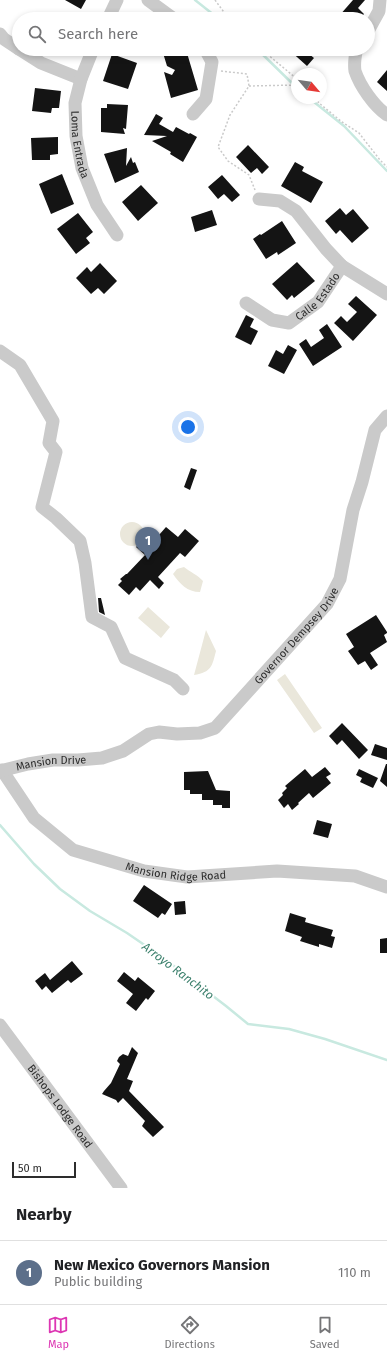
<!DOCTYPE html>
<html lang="en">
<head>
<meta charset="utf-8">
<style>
  :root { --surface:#fff; --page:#f2f2f2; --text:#202124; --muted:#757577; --line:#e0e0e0; --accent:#dd36b3 }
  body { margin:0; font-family:"Fira Sans",sans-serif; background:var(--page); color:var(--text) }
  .compass { position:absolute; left:291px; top:68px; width:36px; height:36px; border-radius:50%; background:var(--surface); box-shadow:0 2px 6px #0003; rotate:119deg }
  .scale { position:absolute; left:12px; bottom:10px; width:64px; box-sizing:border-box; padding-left:4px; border:2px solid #2d2d2d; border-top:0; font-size:11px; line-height:14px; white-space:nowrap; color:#2d2d2d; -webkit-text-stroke:3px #fff; paint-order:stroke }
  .you { position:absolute; left:188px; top:427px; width:14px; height:14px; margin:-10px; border:3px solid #fff; border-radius:50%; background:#1a73e8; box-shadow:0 0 0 6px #1a73e833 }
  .badge { display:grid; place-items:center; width:26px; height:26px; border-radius:50%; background:var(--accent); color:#fff; font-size:13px; font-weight:700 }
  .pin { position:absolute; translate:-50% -33px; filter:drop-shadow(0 1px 2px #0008) }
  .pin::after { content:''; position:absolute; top:21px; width:14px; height:12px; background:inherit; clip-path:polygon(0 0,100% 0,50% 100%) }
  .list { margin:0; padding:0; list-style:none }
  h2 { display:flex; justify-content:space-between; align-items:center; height:52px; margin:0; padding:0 16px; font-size:17px }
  h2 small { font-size:13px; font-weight:400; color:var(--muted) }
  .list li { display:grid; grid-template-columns:26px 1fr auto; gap:12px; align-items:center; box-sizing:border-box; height:64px; padding:0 16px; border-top:1px solid var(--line) }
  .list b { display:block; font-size:15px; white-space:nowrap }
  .list p { margin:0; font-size:13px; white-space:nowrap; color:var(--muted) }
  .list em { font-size:13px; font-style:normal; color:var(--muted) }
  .icon { flex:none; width:22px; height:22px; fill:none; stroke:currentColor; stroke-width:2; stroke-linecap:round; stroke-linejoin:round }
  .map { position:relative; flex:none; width:387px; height:1188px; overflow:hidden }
  .search { position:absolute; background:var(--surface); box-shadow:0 2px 6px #0003; left:12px; right:12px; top:12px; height:44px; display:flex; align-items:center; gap:10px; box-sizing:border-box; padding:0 14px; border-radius:22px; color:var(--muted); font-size:15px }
  .sheet { height:116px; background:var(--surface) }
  nav { display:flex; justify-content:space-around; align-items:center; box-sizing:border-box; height:56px; border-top:1px solid var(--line); background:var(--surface); font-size:11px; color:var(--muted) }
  nav a { display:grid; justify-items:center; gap:2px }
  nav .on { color:var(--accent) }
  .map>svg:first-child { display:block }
  .green { fill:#eae7db }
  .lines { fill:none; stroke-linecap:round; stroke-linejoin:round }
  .stream { stroke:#c8e9e0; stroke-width:2.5 }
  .building { fill:#141414 }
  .path { stroke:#cacaca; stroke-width:1.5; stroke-dasharray:2 2; stroke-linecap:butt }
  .minor { stroke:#cacaca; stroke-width:13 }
  .labels { text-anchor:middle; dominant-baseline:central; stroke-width:4; stroke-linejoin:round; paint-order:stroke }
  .street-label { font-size:11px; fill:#2d2d2d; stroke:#fff }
  .water-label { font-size:12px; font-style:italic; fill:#3a7f6b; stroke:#fff }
</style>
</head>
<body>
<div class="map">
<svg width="387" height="1188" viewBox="0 0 387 1188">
  <rect width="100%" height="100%" fill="#fff"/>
  <path class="green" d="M120 534a12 12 0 1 1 24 0a12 12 0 1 1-24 0Z
    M184,567C190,572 198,575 203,581L200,592C187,592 180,584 173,574L177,569Z
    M148,607L170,627L161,638L138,618Z
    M206,630L216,651C212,666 212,672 194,675Z
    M285,674L322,728L314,733L277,680Z"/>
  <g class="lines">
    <path class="stream" d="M195,0L219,19
      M257,49L297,88
      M309,98L344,126L387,171
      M0,825L34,864L60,889L90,911L127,933L162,957L226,1006L248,1024L289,1029L325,1039L387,1060"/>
  </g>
  <path class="building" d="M65,0H86L81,9Z
    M353,0H365L358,8L364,14L360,19H342L339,16Z
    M176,49H180L181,55L187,53L198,90L171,98L164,72L172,75L175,70L167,66L163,53Z
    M288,49H303L314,58L307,66Z
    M112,54L137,63L128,89L103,81Z
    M387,70V91L377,82Z
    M35,88L61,91L59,108H52L51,113L32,111Z
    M107,104L128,105L126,129L123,128L125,134L101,132V108H107Z
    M156,114L163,118L159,124L173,132L176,127L189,134L190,133L197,137L183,162L170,154L171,152L152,141L167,136L144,135Z
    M58,137V154L50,155V160H32L31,138Z
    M248,145L269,167L262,174L257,168L251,173L236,157Z
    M127,148L126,166L131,157L133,163L135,162L139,172L115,183L104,154Z
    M295,162L304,167L302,171L323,182L311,203L281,186Z
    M62,174L74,204L51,214L39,184Z
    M222,175L240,195L232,202L224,194L218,199L208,187Z
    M141,185L158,203L138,221L122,202Z
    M340,208L346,215L353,209L369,228L352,243L340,230L336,234L325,221Z
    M212,210L217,225L195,232L191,217Z
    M78,213L93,232L86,238L90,243L76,254L57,229Z
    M282,221L296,243L278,255L277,252L266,259L253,239L260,234L261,235Z
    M297,262L315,281L294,298L292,295L287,300L272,284Z
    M100,263L117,281L104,294L98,288L91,294L76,278L87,267L91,272Z
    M356,296L377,315L353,341L334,323L341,316L347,322L357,312L348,304Z
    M246,315L254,319L250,327L258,331L251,345L235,337Z
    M327,324L342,347L313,366L299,344L306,339L311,347L324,338L319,330Z
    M288,345L297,350L284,374L268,366L276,350L283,354Z
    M191,468L197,470L190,490L184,487Z
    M166,527L178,537L185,529L199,541L185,557L180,553L158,577L164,583L159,589L150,580L140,591L136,587L129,595L118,585L122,581L120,579L126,574H127L145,555L136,547L142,541L145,543L155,532L159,535Z
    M98,598H101L105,615L99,612Z
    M376,615L387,632V633L384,635L387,642L370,653L378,665L371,670L365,661L358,665L348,651L354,647L346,634Z
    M342,723L368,750L359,759L342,740L337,745L329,736Z
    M375,744L387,748V760L371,755Z
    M386,764H387V787L380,781Z
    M325,767L331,774L326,777L331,783L313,798L309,793L298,803L299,804L292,810L288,804L284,808L278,800L283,795L282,793L287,788L285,786L305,769L312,777Z
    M359,769L378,778L373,788L360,782L362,778L356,775Z
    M208,771L216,790L230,791V808H222V805H213V800H202V794H190V790H184V772Z
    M317,820L332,824L328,838L313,834Z
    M144,885L172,904L165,915L162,913L158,918L133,901Z
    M185,901L186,914L175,915L174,902Z
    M290,913L306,918L305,922L333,930L331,936L335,937L332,948L319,944V947L300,941L302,937L285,931Z
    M387,938V953H380V939Z
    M72,961L83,974L71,983L68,980L52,993L46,986L42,990L35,981L45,973L50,980Z
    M124,972L135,981L138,977L155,991L148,1000L146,998L136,1011L126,1003L133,994L117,981Z
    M132,1047L138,1053L127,1079L133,1081L129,1091L164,1127L153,1137L142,1126L145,1121L123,1098L118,1103L116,1100L102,1094L104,1091L111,1083L120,1064L117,1061L119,1057L123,1054L128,1056Z"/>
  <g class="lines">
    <path class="path" d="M215,0L229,19
      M261,49L297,79
      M221,71L247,74L249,86L230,115L218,147L228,161L249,175L255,190
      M249,86L297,85
      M315,98L319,103L342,122L359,133L380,160L387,167"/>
    <g class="minor">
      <path d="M148,0L174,19"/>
      <path d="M108,19L117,0"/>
      <path d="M368,31L379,11L380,0"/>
      <path d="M0,34L4,39L19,49"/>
      <path d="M19,49L41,63L81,79"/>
      <path id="s1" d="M93,49L81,79L75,103L76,136L82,168L97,205L117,235"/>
      <path d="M357,49C355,54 354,65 355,71C360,86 374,106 387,115"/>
      <path d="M193,114L206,99L212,62L205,49"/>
      <path d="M259,199L280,201L296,211L326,249L342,266L387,294"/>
      <path id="s2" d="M246,303L272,320L289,323L318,302L342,266"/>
      <path d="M0,351L20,365L53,421L49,443L56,452L42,507L56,518L80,541L85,563L92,617L111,627L125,658L174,680L183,689"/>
      <path id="s3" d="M2,770L34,818L73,850L144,871L187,877L277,871L355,876L387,887"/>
      <path id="s4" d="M0,771L28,764L53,760H78L102,758L123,751L149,734L159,732L177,734L200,733L215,728L327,604L340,579L353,510L362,482L375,430L387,416"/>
      <path id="s5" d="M0,1025L121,1188"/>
    </g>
  </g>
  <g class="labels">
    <g class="street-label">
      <text stroke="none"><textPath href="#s1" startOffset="99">Loma Entrada</textPath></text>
      <text stroke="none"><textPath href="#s2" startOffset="88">Calle Estado</textPath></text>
      <text stroke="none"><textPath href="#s4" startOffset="347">Governor Dempsey Drive</textPath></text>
      <text stroke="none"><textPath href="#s4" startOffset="52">Mansion Drive</textPath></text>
      <text stroke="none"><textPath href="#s3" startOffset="214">Mansion Ridge Road</textPath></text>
      <text stroke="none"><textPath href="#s5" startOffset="101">Bishops Lodge Road</textPath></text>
    </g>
    <g class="water-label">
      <text transform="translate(178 971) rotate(37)">Arroyo Ranchito</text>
    </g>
  </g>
</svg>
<svg class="compass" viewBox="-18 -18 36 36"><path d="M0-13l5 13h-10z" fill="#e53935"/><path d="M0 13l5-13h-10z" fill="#757577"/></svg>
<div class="scale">50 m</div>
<div class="you"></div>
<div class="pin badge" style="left:148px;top:560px;background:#5c6f8a">1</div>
<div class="search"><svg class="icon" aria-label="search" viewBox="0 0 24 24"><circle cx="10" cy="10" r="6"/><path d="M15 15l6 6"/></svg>Search here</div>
</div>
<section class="sheet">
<h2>Nearby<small></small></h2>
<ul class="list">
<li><span class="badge" style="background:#5c6f8a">1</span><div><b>New Mexico Governors Mansion</b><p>Public building</p></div><em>110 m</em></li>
</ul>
</section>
<nav>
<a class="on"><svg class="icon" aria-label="map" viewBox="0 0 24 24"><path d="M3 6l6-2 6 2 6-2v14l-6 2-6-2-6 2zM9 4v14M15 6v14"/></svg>Map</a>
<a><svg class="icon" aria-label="directions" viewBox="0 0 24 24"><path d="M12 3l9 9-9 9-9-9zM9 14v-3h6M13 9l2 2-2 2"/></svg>Directions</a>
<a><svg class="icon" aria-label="saved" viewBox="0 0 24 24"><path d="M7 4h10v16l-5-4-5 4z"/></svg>Saved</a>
</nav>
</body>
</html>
